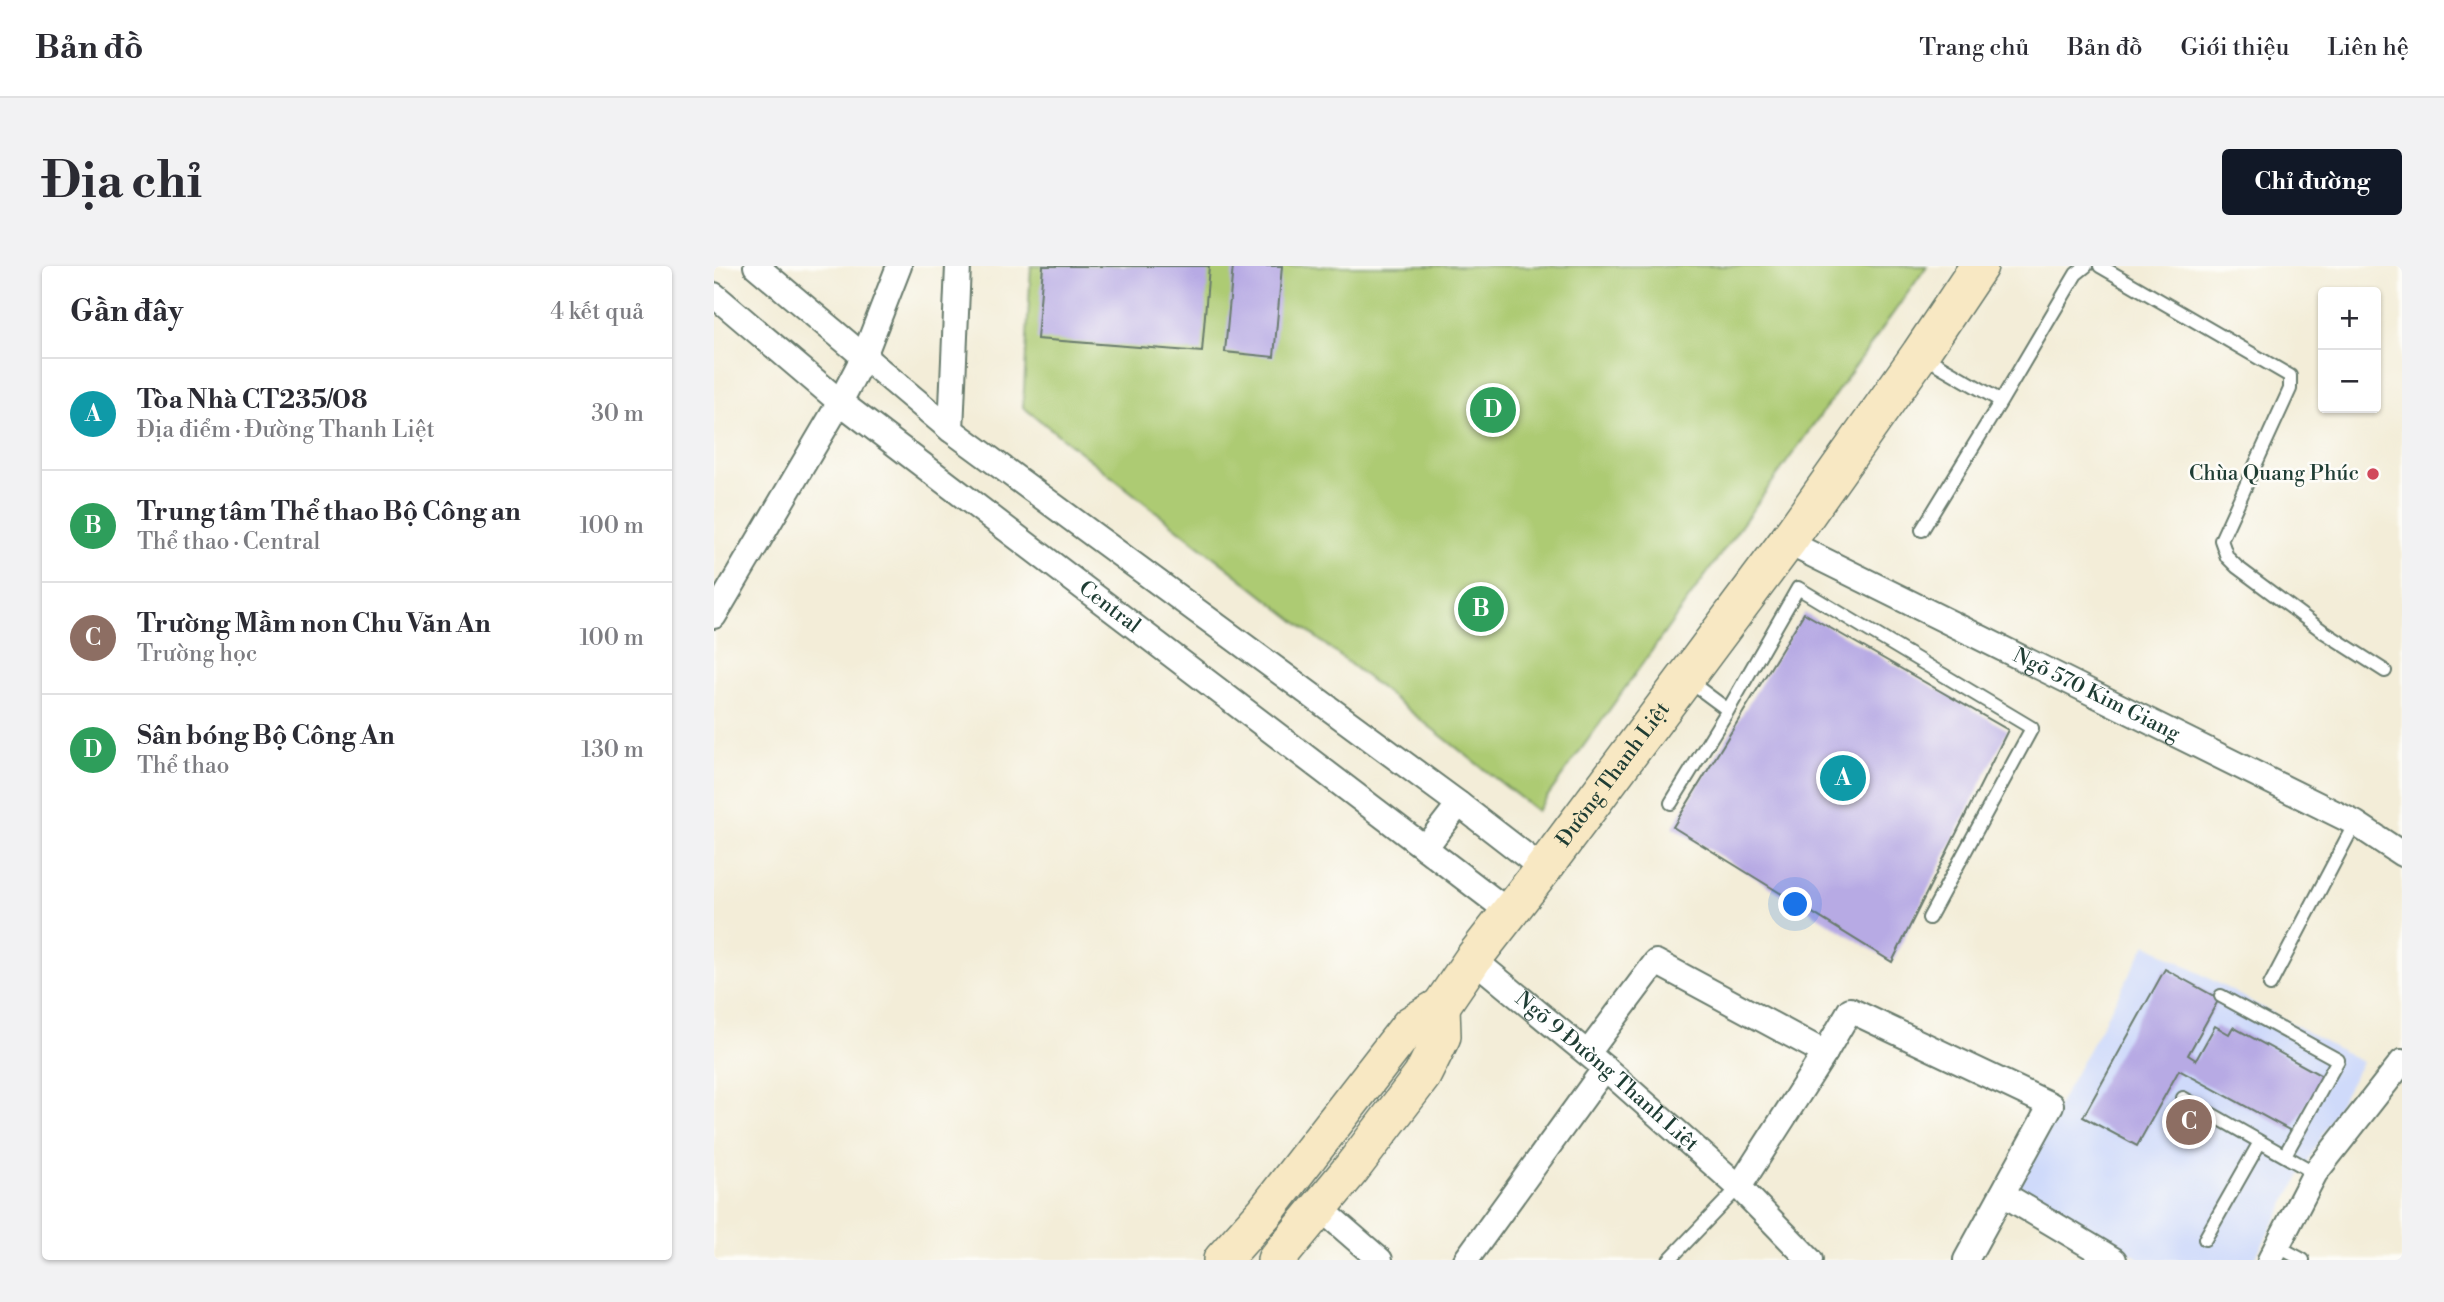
<!DOCTYPE html>
<html lang="vi">
<head>
<meta charset="utf-8">
<style>
  :root { --surface:#fff; --page:#f2f2f3; --text:#2b2b33; --muted:#7c7c81; --line:#e1e1e2; --accent:#111827 }
  body { margin:0; font-family:"Libre Bodoni",serif; background:var(--page); color:var(--text) }
  .controls { position:absolute; right:21px; top:21px; display:grid; overflow:hidden; border-radius:7px; box-shadow:0 2px 5px #0004 }
  .controls button { width:63px; height:63px; display:grid; place-items:center; padding:0; border:0; border-bottom:2px solid var(--line); background:var(--surface); color:var(--text); font:35px sans-serif }
  .you { position:absolute; left:1082px; top:639px; width:24px; height:24px; margin:-18px; border:5px solid #fff; border-radius:50%; background:#1a73e8; box-shadow:0 0 0 10px #1a73e833 }
  .badge { display:grid; place-items:center; width:46px; height:46px; border-radius:50%; background:var(--accent); color:#fff; font-size:23px; font-weight:700 }
  .pin { position:absolute; translate:-50% -50%; border:4px solid #fff; box-shadow:0 2px 7px #0006 }
  .list { margin:0; padding:0; list-style:none }
  h2 { display:flex; justify-content:space-between; align-items:center; height:91px; margin:0; padding:0 28px; font-size:30px }
  h2 small { font-size:23px; font-weight:400; color:var(--muted) }
  .list li { display:grid; grid-template-columns:46px 1fr auto; gap:21px; align-items:center; box-sizing:border-box; height:112px; padding:0 28px; border-top:2px solid var(--line) }
  .list b { display:block; font-size:26px; white-space:nowrap }
  .list p { margin:0; font-size:23px; white-space:nowrap; color:var(--muted) }
  .list em { font-size:23px; font-style:normal; color:var(--muted) }
  .map { position:relative; flex:none; width:1688px; height:994px; overflow:hidden; border-radius:7px }
  header { display:flex; align-items:center; gap:42px; box-sizing:border-box; height:98px; padding:0 35px; background:var(--surface); border-bottom:2px solid var(--line) }
  header strong { font-size:33px }
  nav { display:flex; gap:38px; margin-inline-start:auto; font-size:24px }
  .intro { display:flex; align-items:center; justify-content:space-between; box-sizing:border-box; height:168px; padding:0 42px }
  h1 { margin:0; font-size:49px }
  .button { padding:18px 32px; border-radius:7px; background:var(--accent); color:#fff; font-size:24px; font-weight:700 }
  main { display:flex; gap:42px; padding:0 42px }
  aside { flex:1; background:var(--surface); border-radius:7px; box-shadow:0 2px 5px #0004 }
  .map>svg:first-child { display:block }
  .built { fill:#cfdafa }
  .green { fill:#adcb73; stroke:#668454; stroke-width:2 }
  .building { fill:#b7aae4 }
  .lines { fill:none; stroke-linecap:round; stroke-linejoin:round }
  .lane-casing { stroke:#697b6d; stroke-width:16 }
  .street-casing { stroke:#697b6d; stroke-width:28 }
  .secondary-casing { stroke:#697b6d; stroke-width:40 }
  .lane { stroke:#fff; stroke-width:12 }
  .street { stroke:#fff; stroke-width:24 }
  .secondary { stroke:#f8e8c3; stroke-width:37 }
  .poi-dot { fill:#d1495b; stroke:#fdfcf7; stroke-width:2.5 }
  .labels { text-anchor:middle; dominant-baseline:central; stroke-width:5; stroke-linejoin:round; paint-order:stroke }
  .poi-label { font-size:21px; fill:#1f3d34; stroke:#fdfcf7; text-anchor:end }
  .street-label { font-size:21px; fill:#1f3d34; stroke:#fdfcf7 }
</style>
</head>
<body>
<header>
<strong>Bản đồ</strong>
<nav><a>Trang chủ</a><a>Bản đồ</a><a>Giới thiệu</a><a>Liên hệ</a></nav>
</header>
<div class="intro"><h1>Địa chỉ</h1><a class="button">Chỉ đường</a></div>
<main>
<aside>
<h2>Gần đây<small>4 kết quả</small></h2>
<ul class="list">
<li><span class="badge" style="background:#0f9aa8">A</span><div><b>Tòa Nhà CT235/08</b><p>Địa điểm · Đường Thanh Liệt</p></div><em>30 m</em></li>
<li><span class="badge" style="background:#2e9e5b">B</span><div><b>Trung tâm Thể thao Bộ Công an</b><p>Thể thao · Central</p></div><em>100 m</em></li>
<li><span class="badge" style="background:#8d6e63">C</span><div><b>Trường Mầm non Chu Văn An</b><p>Trường học</p></div><em>100 m</em></li>
<li><span class="badge" style="background:#2e9e5b">D</span><div><b>Sân bóng Bộ Công An</b><p>Thể thao</p></div><em>130 m</em></li>
</ul>
</aside>
<div class="map">
<svg width="1688" height="994" viewBox="0 0 1688 994">
  <rect width="100%" height="100%" fill="#fdfcf7"/>
  <filter id="ink" filterUnits="userSpaceOnUse"><feTurbulence type="fractalNoise" baseFrequency=".0143" numOctaves="2"/><feDisplacementMap in="SourceGraphic" scale="14" xChannelSelector="R" yChannelSelector="G"/><feConvolveMatrix kernelMatrix="1 2 1 2 8 2 1 2 1" color-interpolation-filters="sRGB"/></filter>
  <filter id="wash" filterUnits="userSpaceOnUse"><feTurbulence type="fractalNoise" baseFrequency=".00686" numOctaves="4" result="noise"/><feDisplacementMap in="SourceGraphic" scale="28" xChannelSelector="R" yChannelSelector="G"/><feGaussianBlur stdDeviation="1.57" result="paint"/><feColorMatrix in="noise" values="0 0 0 0 0 0 0 0 0 0 0 0 0 0 0 0 0 1.4 0 .05"/><feComposite in="paint" operator="in"/></filter>
  <g filter="url(#wash)">
    <rect width="100%" height="100%" fill="#f3edd8"/>
    <path class="built" d="M1432,678L1648,796L1540,994H1428L1302,917Z"/>
    <path class="green" d="M317,0H1213L823,545L309,141Z"/>
    <g id="blocks">
      <path class="building" d="M329,0H495L488,86L323,73Z
        M519,0H568L560,91L511,86Z
        M1090,347L1294,464L1178,696L959,561Z
        M1451,703L1505,733L1474,789L1482,794L1501,760L1515,768L1519,761L1608,810L1577,865L1465,804L1423,880L1369,851Z"/>
    </g>
  </g>
  <g filter="url(#ink)">
    <use href="#blocks" fill-opacity="0" stroke="#697b6d" stroke-width="2"/>
    <g class="lines">
      <defs>
        <path id="lane" d="M1386,0L1576,110V123L1507,274L1513,291L1523,301L1610,366L1671,405
          M1209,90L1287,135
          M1208,264L1287,135L1362,8L1372,0
          M975,415L1014,444L1084,322L1318,462L1215,652
          M957,537L1014,444
          M1556,719L1641,557
          M1507,730L1624,794L1571,889
          M1469,832L1601,907
          M1491,973L1546,876
          M1563,980L1589,994
          M955,994L1025,921"/>
        <g id="street">
          <path d="M42,0L237,164L745,538L829,603"/>
          <path id="s1" d="M0,29L126,136L795,646"/>
          <path d="M237,164L244,0"/>
          <path id="s2" d="M1073,276L1641,557L1688,588"/>
          <path d="M0,350L126,136L150,90L185,0"/>
          <path d="M711,582L745,538"/>
          <path id="s3" d="M759,693L891,802L1025,921L1096,994"/>
          <path d="M874,787L942,696L1111,787"/>
          <path d="M1025,921L1111,787L1136,744L1337,839L1252,994"/>
          <path d="M1289,928L1400,994"/>
          <path d="M605,941L666,994"/>
          <path d="M752,994L891,802"/>
          <path d="M1556,994L1601,907L1688,796"/>
        </g>
        <g id="secondary">
          <path id="s4" d="M508,994L551,946L696,759L727,740L759,693L829,603L1073,276L1206,88L1265,0"/>
          <path d="M562,994L638,902L708,810L728,770L727,740"/>
        </g>
      </defs>
      <use href="#lane" class="lane-casing"/>
      <use href="#street" class="street-casing"/>
      <use href="#secondary" class="secondary-casing"/>
      <use href="#lane" class="lane"/>
      <use href="#street" class="street"/>
      <use href="#secondary" class="secondary"/>
    </g>
  </g>
  <circle class="poi-dot" cx="1659" cy="208" r="7"/>
  <g class="labels">
    <g class="poi-label">
      <text x="1645" y="208">Chùa Quang Phúc</text>
    </g>
    <g class="street-label">
      <text stroke="none"><textPath href="#s1" startOffset="504">Central</textPath></text>
      <text stroke="none"><textPath href="#s2" startOffset="345">Ngõ 570 Kim Giang</textPath></text>
      <text stroke="none"><textPath href="#s4" startOffset="626">Đường Thanh Liệt</textPath></text>
      <text stroke="none"><textPath href="#s3" startOffset="175">Ngõ 9 Đường Thanh Liệt</textPath></text>
    </g>
  </g>
</svg>
<div class="controls">
<button>+</button>
<button>−</button>
</div>
<div class="you"></div>
<div class="pin badge" style="left:1129px;top:512px;background:#0f9aa8">A</div>
<div class="pin badge" style="left:767px;top:343px;background:#2e9e5b">B</div>
<div class="pin badge" style="left:1475px;top:856px;background:#8d6e63">C</div>
<div class="pin badge" style="left:779px;top:144px;background:#2e9e5b">D</div>
</div>
</main>
</body>
</html>
